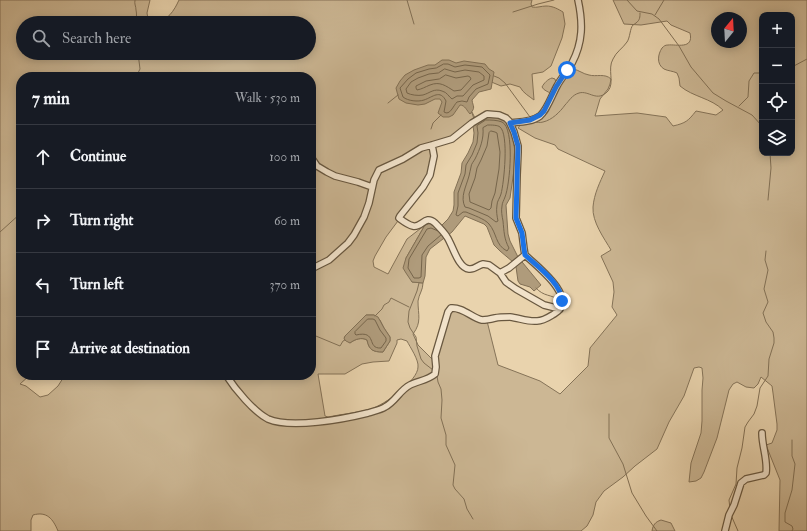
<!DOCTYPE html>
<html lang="en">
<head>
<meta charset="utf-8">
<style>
  :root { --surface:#171b24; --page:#242831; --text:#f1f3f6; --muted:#9ea1a6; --line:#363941 }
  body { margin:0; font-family:"IM FELL Double Pica",serif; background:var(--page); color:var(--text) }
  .controls { position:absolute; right:12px; top:12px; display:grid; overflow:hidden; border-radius:8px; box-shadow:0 2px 10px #0003 }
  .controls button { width:36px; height:36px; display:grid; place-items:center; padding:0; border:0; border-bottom:1px solid var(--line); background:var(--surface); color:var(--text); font:20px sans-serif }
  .compass { position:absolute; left:711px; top:12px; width:36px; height:36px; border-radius:50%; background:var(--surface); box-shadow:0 2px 10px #0003; rotate:18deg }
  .stop { position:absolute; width:12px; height:12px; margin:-9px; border:3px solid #1a73e8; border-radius:50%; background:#fff }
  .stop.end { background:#1a73e8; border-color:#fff; box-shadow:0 1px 4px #0008 }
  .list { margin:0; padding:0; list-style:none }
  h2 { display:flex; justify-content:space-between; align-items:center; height:52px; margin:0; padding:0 16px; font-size:17px }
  h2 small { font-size:13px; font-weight:400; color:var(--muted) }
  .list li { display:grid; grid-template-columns:26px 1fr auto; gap:12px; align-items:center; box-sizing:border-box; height:64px; padding:0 16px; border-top:1px solid var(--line) }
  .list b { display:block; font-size:15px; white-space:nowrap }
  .list em { font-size:13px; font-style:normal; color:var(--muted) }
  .icon { flex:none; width:22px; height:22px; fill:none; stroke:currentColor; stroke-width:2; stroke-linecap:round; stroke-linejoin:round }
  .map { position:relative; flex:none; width:807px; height:531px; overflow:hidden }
  .search { position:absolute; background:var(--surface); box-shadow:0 2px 10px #0003; left:16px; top:16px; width:300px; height:44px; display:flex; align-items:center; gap:10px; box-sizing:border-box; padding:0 14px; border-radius:22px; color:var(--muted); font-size:15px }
  .panel { position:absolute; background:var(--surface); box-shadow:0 2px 10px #0003; left:16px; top:72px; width:300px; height:308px; border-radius:16px }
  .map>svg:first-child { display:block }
  .green { fill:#ccb794; stroke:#857358; fill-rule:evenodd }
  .water { fill:#af9b7b; stroke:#827055 }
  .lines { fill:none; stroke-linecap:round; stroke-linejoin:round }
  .shore { stroke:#76654b; stroke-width:1 }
  .stream { stroke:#827055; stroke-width:1 }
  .minor-casing { stroke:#695840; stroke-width:8 }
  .minor { stroke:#f1e2ca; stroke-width:5.5 }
  .route { stroke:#1a73e8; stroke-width:5 }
</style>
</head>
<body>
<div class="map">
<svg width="807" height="531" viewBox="0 0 807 531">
  <rect width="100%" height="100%" fill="#e9d3ad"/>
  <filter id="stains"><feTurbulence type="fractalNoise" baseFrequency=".005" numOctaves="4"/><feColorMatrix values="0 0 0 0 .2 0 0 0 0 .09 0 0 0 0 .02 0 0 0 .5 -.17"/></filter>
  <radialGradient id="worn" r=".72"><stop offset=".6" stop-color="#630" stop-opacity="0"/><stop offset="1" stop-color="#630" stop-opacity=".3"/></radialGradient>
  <path class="green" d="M0,0H150L147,13L148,19L151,21L155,23H23V53H309V23H156C168,20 174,11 179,0H532L531,4L532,7C537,8 541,6 546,6C553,6 558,9 563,12L565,24L562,38L551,66L543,72L532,74L534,100C529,96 523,93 520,87L510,84L501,86L489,81L466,98L475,121L473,126L456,137L434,146L435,159L418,194L386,237L375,256L373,261L374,267L388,274L407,239L425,225L406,258L412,282L423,283C423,290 419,294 418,301C418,315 422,322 413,334L418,345L435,362L448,316L454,306L487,321L498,365L540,381L560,394L588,366L590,348L617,315L612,307L614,292L613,282L601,256L611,250C604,238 592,222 593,207C594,194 600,182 605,171L558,149L555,145L535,138L518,128L524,120H525L537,114L540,117C551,116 551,103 551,94C548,91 544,91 542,87C544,83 548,79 552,78L555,79L556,83L563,79L570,71L573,69C579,70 583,74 589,75C596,77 605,73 611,79L610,84L608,89L600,99L595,116L637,113L666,117L673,126C686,123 688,121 696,111L716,115L723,110C711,98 693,97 680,86L679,78L677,73C673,71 668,71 664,69C656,64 658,54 662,48C664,46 665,45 668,45C676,44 694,50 690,33L671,25L667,21L641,25L624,24L613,0H807V531H779L780,480L766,445L772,443L777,430V424L773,393L772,386L761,377L758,384L754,388L746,387L737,382L733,384L729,390L717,438L704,472L701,478L696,481L689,482L691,463L701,433L702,421V390L703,378L702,368L699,367L694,368L684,396L669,422L657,449L635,466L623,477L604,491L596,502L593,515L587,526L581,531H58C53,519 47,511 33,515L31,520V531H0ZM762,15H792V153H762ZM717,18H741V42H717ZM21,77H311V375H65L58,386L48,395L40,397L26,386L20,384L30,375H21ZM366,315H374L380,320L384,328L390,337V341L383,352C373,352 369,350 367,340C362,337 355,339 350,343L344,338L346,335ZM401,339L407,341C410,347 419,360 418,367C418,381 384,405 371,409C357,413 342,414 328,417L325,416L318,374H345L362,364L373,362L389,361L397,343V340Z
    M661,520L671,523L675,531H652C653,525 655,522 661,520Z"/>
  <path class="water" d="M442,60H449L456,63L464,61L485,64L489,69L494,72L491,89L479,92L472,100C473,107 476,107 470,114C467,111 465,105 460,105L453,115L449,117H443L438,113L442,102L440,99H435L425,104L418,105L406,103L399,99L397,92L396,88L400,81L405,75L414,70L428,65H435Z
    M485,116L503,118L508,122L512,132L515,152L514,170L510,198L506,205L508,234L510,241L518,257L541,285L534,291L530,287L520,284L518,281L516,267L513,262L500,251L494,245L487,227L484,224L465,216L452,232L430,249L426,257L425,276L423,283L412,282L406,273L403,268L406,258L425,225L431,223L438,228L442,225L448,219L453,211L454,205V192L461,173L462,163L468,153L473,142L474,133L473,126L474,123Z
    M366,315H374L378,317L384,328L390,337V341L383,352C373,352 369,350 367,340C362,337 355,339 350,343L346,341L344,339L345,336Z"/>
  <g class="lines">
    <path class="shore" d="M444,64H448L455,67L465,65L482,67L490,75L488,84L476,89L469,97L467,102L462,101L457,102C453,106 450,116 444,112L446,101C440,89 433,97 424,100C418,102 408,101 403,97L400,88L408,79L416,73L429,69L436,68Z
      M445,69L455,72L465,70L479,72L484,76V80L473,85L463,96H457L452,99C449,97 447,92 442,91C434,88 430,93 423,95C418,96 411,95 407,93L406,89L411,82L418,78L429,74L438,73Z
      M446,75L456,78L468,76L470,77L471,79L461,90L454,91C446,86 440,81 430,85C425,87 422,89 417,90L416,88V86L426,81L439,79Z
      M486,120C491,120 497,120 502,122C515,128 510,185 505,197C504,200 502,203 502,206C501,211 502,216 503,221C504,231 504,239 509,248L507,251C495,245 497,233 489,224C485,219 473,215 466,212H463L458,216L456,215L458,206V193L465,174L466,165L472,155L477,143L478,133L477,126Z
      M488,125C491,125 498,125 500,127C509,134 504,183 501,194C500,198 497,201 497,205C496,211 497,216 498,221L496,222L488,216L469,208L465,207C460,197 466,187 469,176C470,173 470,170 471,167C471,164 474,161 475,159C480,149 484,139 483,128Z
      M491,131L495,132L497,133L500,152L499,169L495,193L492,201L491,208L489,210L470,202L469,194L475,178L477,168L481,160L487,146L489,133Z
      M438,231L431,228L427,229L409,259L408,268L414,278H419L421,277L422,255L428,246L441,235
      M368,319H373L375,320L380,330L386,338V341L381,348C366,349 378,330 356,335L355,334V332Z"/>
    <path class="stream" d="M135,0C134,4 136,6 136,10C137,14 136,18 137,23
      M407,0L414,24
      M627,0L637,11L652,14L659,19L679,46L691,67L713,93L726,101L752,115L762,126
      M513,12L538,4L554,0
      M655,15L664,0
      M792,67L807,59
      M494,76L499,78L505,83L530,117
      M136,77L140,69L138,53
      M388,103L398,95
      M739,106L748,97L749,81L754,73H762
      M472,112L475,118
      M534,122C537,122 540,123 543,122C552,120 560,112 565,105C569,101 572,95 579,93C589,90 597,103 608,91C615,83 607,69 613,59C616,52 623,48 627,42C630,38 630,28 633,25C634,24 635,24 636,23C640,20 640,17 640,13
      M431,129L433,123L441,115
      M768,200L771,168L770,153
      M0,232L21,213
      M419,283L417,291L409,311L408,322L410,328L416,337L417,346L421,359L424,363L433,370
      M536,288C544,297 551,294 559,300
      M375,316L382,309L384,305L389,302L391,298L409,307
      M311,334L340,346L343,341L345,340
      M437,376L438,382L441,389L442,400L441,418L446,435V445L455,465L453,485L455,489L464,499L467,509L473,519
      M609,414V438L623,464L632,493L646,516L657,531
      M792,440V456L795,464L792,490L785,513V522L792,526L793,529L792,531
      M730,509L729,500L736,484L737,468L742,448L745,427L748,422L754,414L757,406L760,388L768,376L769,359L774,343V338L773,332L766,322L763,313L768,302L764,289L768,270L765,260L766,251
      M731,515L738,531"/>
    <defs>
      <path id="minor" d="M510,123C520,122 532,122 540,116C547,110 552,95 557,86C561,78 568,71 572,63C583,42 583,23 578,0
        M432,145L434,156L430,175L423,187L400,216L399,218C403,221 408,225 413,226C422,228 425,214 435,223C439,227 444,232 447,237C453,246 458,268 469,269C474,270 478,265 483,264L489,265L500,273
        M311,157L317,166L327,172L335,176L358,182L372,187
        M525,255L509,268L500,273L506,282L516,289L544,305L560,309
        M226,375C235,389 254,412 268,419C291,429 344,419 368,413C374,411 380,410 385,407C395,402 400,390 410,385C418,381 428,380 435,374L436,367L435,356L448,312L451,308C463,307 472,318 482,320C486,320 491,319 495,318C499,317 505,317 510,317C519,318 528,322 537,321C544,321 549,317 554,314C580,299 537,266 525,255L524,249L522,233L516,218L517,175L518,152V146L514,132L509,121L506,118L499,115L487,114L472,123L452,139L432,145L421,148L403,159L379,170L374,180L369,203L364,217L354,235L348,243L329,260L311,269
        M725,531L729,515L734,505L741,483L746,479L764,475L766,473C768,460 762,447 762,433"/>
    </defs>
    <use href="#minor" class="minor-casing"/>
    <use href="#minor" class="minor"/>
  </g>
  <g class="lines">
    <path class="route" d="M562,301C562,284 537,266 525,255L524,249L522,233L516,218L518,146L514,132L510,123L530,120L540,115L544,111L556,87L567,70"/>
  </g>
  <rect width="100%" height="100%" filter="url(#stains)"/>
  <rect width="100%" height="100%" fill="url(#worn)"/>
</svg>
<div class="controls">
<button>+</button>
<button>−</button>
<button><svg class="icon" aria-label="locate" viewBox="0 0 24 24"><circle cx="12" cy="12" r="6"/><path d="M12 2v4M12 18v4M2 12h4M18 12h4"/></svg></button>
<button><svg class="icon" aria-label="layers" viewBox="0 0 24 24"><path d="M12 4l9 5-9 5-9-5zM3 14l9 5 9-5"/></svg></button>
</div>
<svg class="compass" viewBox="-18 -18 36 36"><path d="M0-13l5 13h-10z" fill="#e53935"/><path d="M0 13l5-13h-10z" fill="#9ea1a6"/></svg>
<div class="stop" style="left:567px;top:70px"></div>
<div class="stop end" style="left:562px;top:301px"></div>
<div class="search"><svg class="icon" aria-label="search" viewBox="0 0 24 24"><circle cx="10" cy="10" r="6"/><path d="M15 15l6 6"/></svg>Search here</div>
<section class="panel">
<h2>7 min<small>Walk · 530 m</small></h2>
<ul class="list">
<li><svg class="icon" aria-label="ahead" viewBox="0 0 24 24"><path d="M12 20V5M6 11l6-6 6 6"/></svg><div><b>Continue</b></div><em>100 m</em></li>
<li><svg class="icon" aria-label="right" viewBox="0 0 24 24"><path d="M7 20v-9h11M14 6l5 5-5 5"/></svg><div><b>Turn right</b></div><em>60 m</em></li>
<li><svg class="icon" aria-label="left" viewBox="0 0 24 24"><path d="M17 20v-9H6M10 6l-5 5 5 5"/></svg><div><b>Turn left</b></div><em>370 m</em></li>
<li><svg class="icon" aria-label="arrive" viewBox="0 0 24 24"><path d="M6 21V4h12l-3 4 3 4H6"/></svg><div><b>Arrive at destination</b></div></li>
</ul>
</section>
</div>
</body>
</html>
